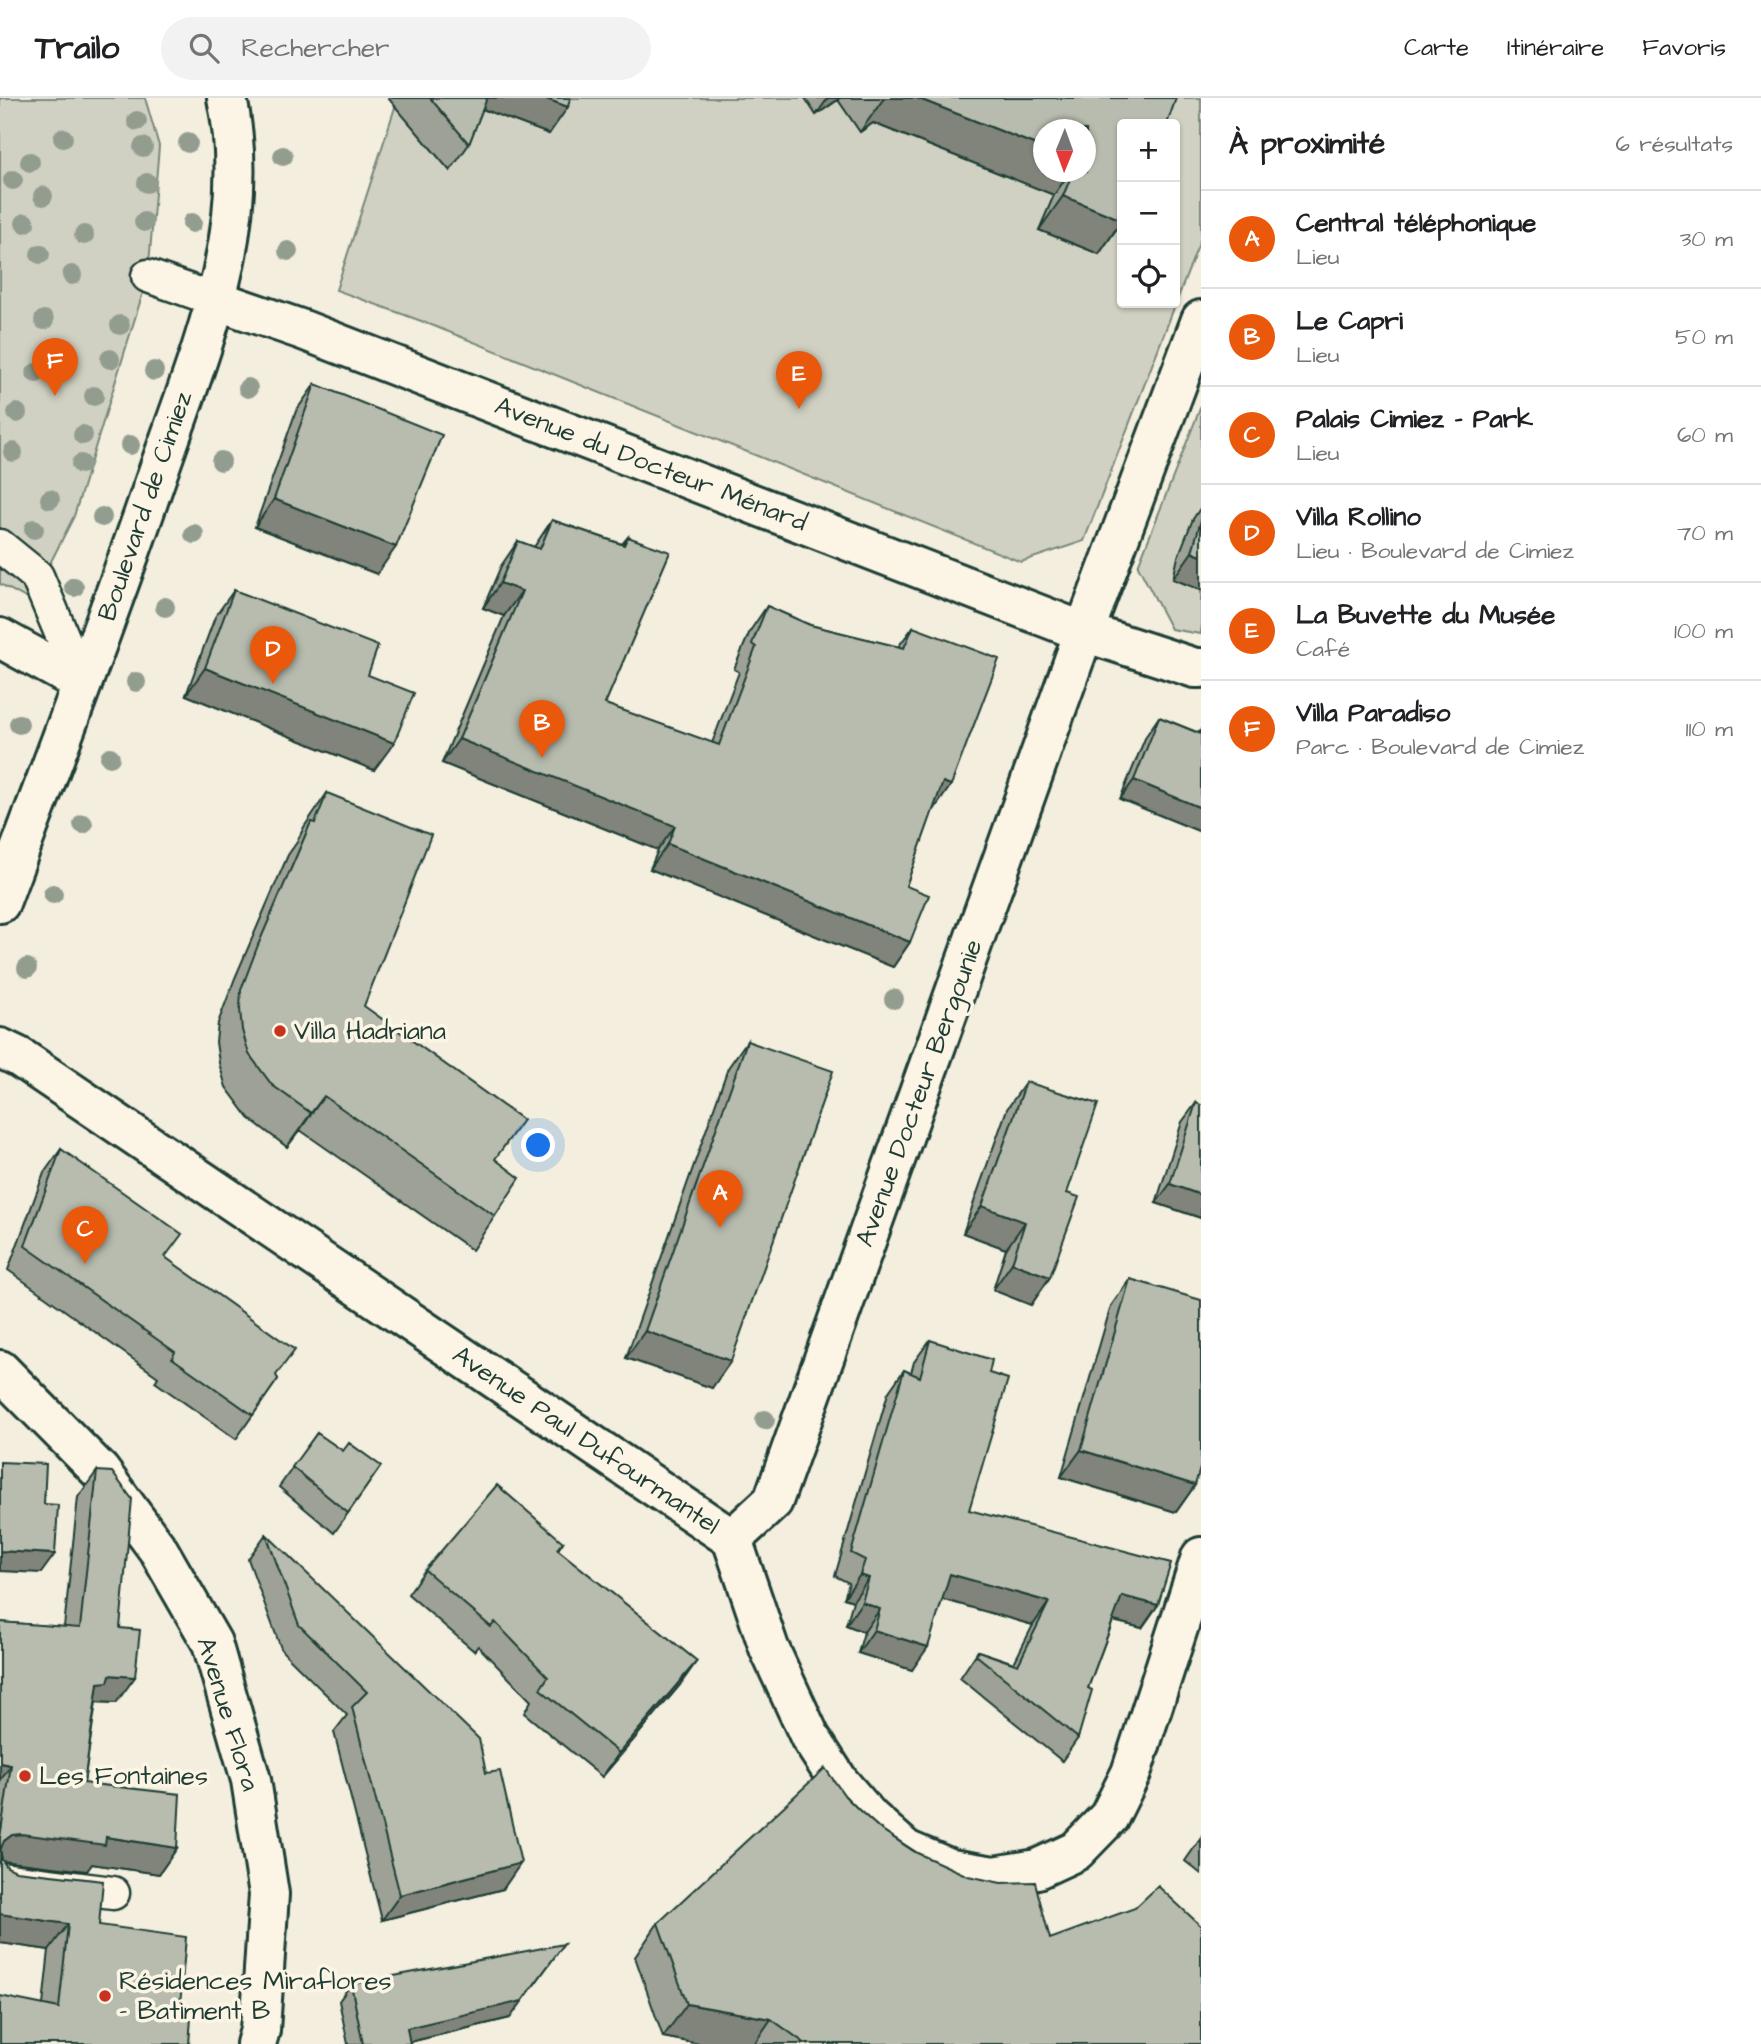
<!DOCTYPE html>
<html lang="fr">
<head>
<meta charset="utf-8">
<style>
  :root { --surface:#fff; --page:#f2f2f2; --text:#202124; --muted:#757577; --line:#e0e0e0; --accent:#ea580c }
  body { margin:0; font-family:"Architects Daughter",sans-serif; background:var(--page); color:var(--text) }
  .controls { position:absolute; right:21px; top:21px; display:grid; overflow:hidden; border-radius:7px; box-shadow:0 2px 5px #0004 }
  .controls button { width:63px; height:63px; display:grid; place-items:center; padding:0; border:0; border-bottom:2px solid var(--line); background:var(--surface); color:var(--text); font:35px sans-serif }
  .compass { position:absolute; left:1033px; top:21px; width:63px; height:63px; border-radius:50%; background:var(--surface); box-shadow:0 2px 5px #0004; rotate:181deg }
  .you { position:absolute; left:539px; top:1048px; width:24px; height:24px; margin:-18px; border:5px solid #fff; border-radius:50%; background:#1a73e8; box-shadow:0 0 0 10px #1a73e833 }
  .badge { display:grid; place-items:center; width:46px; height:46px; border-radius:50%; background:var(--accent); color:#fff; font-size:23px; font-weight:700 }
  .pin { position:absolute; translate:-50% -58px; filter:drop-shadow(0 2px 4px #0008) }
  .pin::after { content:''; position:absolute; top:37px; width:24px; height:21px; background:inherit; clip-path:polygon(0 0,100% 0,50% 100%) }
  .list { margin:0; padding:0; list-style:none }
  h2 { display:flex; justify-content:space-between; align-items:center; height:91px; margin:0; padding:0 28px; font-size:30px }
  h2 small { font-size:23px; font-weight:400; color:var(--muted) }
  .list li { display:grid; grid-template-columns:46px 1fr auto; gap:21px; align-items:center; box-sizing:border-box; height:98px; padding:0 28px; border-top:2px solid var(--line) }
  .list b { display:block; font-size:26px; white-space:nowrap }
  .list p { margin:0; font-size:23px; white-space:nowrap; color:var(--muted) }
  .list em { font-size:23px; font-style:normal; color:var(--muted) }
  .icon { flex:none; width:38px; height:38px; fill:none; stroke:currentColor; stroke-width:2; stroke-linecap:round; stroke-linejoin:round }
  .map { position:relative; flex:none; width:1201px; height:1946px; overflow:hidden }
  header { display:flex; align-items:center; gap:42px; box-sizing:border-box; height:98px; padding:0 35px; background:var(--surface); border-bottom:2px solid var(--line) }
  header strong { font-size:33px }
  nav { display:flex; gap:38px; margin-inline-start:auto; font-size:24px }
  .search { width:490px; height:63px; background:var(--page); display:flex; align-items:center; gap:18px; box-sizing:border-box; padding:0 24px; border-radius:38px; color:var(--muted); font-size:26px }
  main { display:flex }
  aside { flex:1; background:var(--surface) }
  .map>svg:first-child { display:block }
  .green { fill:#d0d1c2; stroke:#78877b; stroke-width:2; fill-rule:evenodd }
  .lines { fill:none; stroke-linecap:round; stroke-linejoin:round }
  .service-casing { stroke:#1f3d34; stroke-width:37 }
  .minor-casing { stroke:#1f3d34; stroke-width:44 }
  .secondary-casing { stroke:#1f3d34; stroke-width:44 }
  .service { stroke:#fcf5e5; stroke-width:32 }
  .minor { stroke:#fcf5e5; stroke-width:38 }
  .secondary { stroke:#fcf5e5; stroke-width:38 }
  .tree { fill:#929d90 }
  .wall { fill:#9ea296; stroke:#1f3d34; stroke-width:2; fill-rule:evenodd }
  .shaded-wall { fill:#81847a; stroke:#1f3d34; stroke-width:2 }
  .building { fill:#b8bcae; stroke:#1f3d34; stroke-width:2 }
  .poi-dot { fill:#c8321e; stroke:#fcf5e5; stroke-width:2.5 }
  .labels { text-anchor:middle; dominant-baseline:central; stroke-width:7; stroke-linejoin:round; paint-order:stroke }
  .street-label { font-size:26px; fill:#1f3d34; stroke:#fcf5e5 }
  .poi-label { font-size:26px; fill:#1f3d34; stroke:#fcf5e5; text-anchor:start }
</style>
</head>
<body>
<header>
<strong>Trailo</strong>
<div class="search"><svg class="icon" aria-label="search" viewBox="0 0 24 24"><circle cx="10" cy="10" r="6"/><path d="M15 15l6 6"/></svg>Rechercher</div>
<nav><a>Carte</a><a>Itinéraire</a><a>Favoris</a></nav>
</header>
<main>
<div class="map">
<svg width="1201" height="1946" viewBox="0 0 1201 1946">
  <rect width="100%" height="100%" fill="#f3eede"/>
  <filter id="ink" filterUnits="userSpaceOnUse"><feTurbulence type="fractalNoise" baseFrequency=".0143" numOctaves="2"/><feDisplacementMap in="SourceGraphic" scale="14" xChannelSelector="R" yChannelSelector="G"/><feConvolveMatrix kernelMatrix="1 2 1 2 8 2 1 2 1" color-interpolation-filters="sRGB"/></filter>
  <g filter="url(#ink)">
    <path class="green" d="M0,0H145L159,48L148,178L74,418L31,503L0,486Z
      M398,0H1201V140L1084,443L1021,464L424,224L336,192ZM1122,26H1175V205H1122ZM1044,32H1086V74H1044Z
      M1201,308V415L1193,421L1176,470L1201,492V536L1171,531L1138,468Z"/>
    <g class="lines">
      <defs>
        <path id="service" d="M148,178L216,202
          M0,448L37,478L82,585
          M0,1781L113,1795"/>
        <path id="minor" d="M216,202L303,232L1084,534L1195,570H1201
          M0,540L82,585
          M0,950L19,959L732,1441L769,1550L810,1639L839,1684L870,1720L906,1752L951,1771L994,1778L1037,1771L1076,1753L1109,1719L1131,1675L1201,1459
          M0,1272L100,1373L159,1453L212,1545L251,1682L269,1796L260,1932L256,1946
          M732,1441L773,1403L1084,534L1201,222"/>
        <path id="secondary" d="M0,805C52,665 106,527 154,386C196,262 256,133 227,0"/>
      </defs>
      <use href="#service" class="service-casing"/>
      <use href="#minor" class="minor-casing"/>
      <use href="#secondary" class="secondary-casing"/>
      <use href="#service" class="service"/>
      <use href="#minor" class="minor"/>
      <use href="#secondary" class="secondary"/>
    </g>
    <g class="tree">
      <circle cx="137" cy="23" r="10"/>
      <circle cx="63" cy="40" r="10"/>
      <circle cx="188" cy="45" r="10"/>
      <circle cx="143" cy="49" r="10"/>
      <circle cx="283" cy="58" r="10"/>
      <circle cx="30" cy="64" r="10"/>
      <circle cx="13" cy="82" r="10"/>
      <circle cx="147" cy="85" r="10"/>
      <circle cx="43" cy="98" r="10"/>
      <circle cx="144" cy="124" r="10"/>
      <circle cx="25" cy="125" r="10"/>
      <circle cx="192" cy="125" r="10"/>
      <circle cx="84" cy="137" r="10"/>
      <circle cx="288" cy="153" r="10"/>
      <circle cx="40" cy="156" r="10"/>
      <circle cx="72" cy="177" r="10"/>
      <circle cx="44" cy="222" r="10"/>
      <circle cx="120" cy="227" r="10"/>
      <circle cx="110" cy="261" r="10"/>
      <circle cx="154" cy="273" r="10"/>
      <circle cx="36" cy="275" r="10"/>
      <circle cx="248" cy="290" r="10"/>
      <circle cx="94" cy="298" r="10"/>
      <circle cx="17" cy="315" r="10"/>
      <circle cx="83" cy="337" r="10"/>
      <circle cx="130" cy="347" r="10"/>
      <circle cx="13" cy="354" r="10"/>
      <circle cx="221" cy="363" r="10"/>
      <circle cx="81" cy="366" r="10"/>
      <circle cx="50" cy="401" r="10"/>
      <circle cx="102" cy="419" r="10"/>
      <circle cx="34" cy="431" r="10"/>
      <circle cx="194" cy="436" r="10"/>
      <circle cx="74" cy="489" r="10"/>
      <circle cx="165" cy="509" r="10"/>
      <circle cx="136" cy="584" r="10"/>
      <circle cx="19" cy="626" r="10"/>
      <circle cx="110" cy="659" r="10"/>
      <circle cx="83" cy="726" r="10"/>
      <circle cx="53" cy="796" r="10"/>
      <circle cx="27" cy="870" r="10"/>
      <circle cx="894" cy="901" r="10"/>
      <circle cx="765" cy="1322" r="10"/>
    </g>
    <path class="wall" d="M388,0H570L549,36L482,11L469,46L450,73Z
      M805,0H1176L1122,26V123L1099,156L1039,132L1054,97L873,25L860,34L838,2L816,17ZM1044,32L1086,74H1044Z
      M315,286L377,476L255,429L296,313Z
      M1201,409V492L1173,481L1178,459L1193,421Z
      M552,422L622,446L628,439L605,606L712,645L739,574L734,571L750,533L767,508L810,527L898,549L913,529L951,687L933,711L906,788L910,844L893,869L650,771L658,752L442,665L504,518L483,510L501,468L518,443L534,449Z
      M234,492L368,577L374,672L186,597L215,519Z
      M1159,619L1199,635L1201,632V734L1120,701L1146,638Z
      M327,695L364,908L495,1061V1118L472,1152L300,1032L287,1049L249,1020L226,989L219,965L216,944L218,925L235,880L288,757L297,744L304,729Z
      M747,943L712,1290L626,1260L728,970Z
      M1026,984L1067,1095L1050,1179L1031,1207L993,1192L1006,1151L963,1135L1007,1011Z
      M1196,1005L1201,1120L1156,1105L1182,1024Z
      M61,1051L165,1159L278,1281L236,1341L155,1284L158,1279L8,1172L44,1075Z
      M1130,1181L1195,1387L1176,1414L1061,1379L1111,1208Z
      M930,1242L989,1275L969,1412L1142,1530L1113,1523L1088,1590L1078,1640L1062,1663L960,1580L978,1553L1014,1565L1033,1527L942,1501L912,1572L858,1555L864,1534L846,1527L853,1503L844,1500L849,1485L835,1478L888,1295L904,1272L911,1275L914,1264Z
      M317,1335L343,1353L381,1368L334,1435L279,1389Z
      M97,1373L120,1530L116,1605L96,1604L84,1685L177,1750L159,1776L92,1766L87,1773L2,1763L7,1769L99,1827L179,1919L189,1946L43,1907L49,1852L0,1845V1524L64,1529L78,1399Z
      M266,1436L503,1791L382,1822L334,1634L347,1617L282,1553L248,1461Z
      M563,1444L558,1452L680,1587L602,1679L524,1615L531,1603L478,1548L474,1553L408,1496L425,1472Z
      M845,1698L859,1712L879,1730L1050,1841L1201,1946H699L663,1939L635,1859L658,1825Z
      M1201,1740V1776L1185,1763Z
      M351,1886L510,1920L410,1944V1946H348L339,1903Z"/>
    <path class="shaded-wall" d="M481,0H544L568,9L549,36L475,8Z
      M828,0H840L816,17Z
      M884,0H917L1044,50V74H1070L1054,97L873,25L860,34Z
      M1063,98L1122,122L1099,156L1039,132Z
      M274,401L396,449L377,476L255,429Z
      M1192,454L1201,458V492L1173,481Z
      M500,485L522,493L504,518L483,510Z
      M205,570L394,645L374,672L186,597Z
      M459,641L675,728L658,752L442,665Z
      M1134,682L1201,710V734L1120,701Z
      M943,684L951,687L934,712L926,709Z
      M668,746L910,844L893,869L650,771Z
      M324,998L300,1032L287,1049L311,1015Z
      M1170,1086L1201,1097V1120L1156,1105Z
      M982,1108L1025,1124L1006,1151L963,1135Z
      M1012,1165L1050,1179L1031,1207L993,1192Z
      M645,1233L731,1263L712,1290L626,1260Z
      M1081,1352L1195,1387L1176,1414L1061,1379Z
      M0,1453L55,1456L41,1475L0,1473Z
      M950,1476L1049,1504L1033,1527L934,1499Z
      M860,1477L869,1480L853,1503L844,1500Z
      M1122,1498L1158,1507L1142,1530L1106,1521Z
      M862,1504L880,1511L864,1534L846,1527Z
      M874,1532L928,1549L912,1572L858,1555Z
      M697,1563L680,1587L602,1679L619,1655Z
      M110,1577L135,1579L116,1605L95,1604L98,1585Z
      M0,1665L11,1667L0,1683Z
      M21,1736L106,1739L177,1750L159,1776L92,1766L87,1773L2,1763L0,1749L4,1743L12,1737Z
      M521,1765L503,1791L382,1822L400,1797Z
      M0,1816L68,1826L49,1852L0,1845Z
      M564,1846L510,1920L401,1946L407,1930Z
      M687,1906L771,1921L754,1946H699L663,1939Z"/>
    <path class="building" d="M430,0H487L469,46Z
      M544,0H570L568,9Z
      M917,0H1176L1167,26H1122V122L1063,98L1073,74H1086V32H1044V50Z
      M315,286L442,337L396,449L274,401Z
      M552,422L624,447L628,439L670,454L605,606L719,647L756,549L752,546L767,508L810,527L904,550L913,529L999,561L951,687L943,684L906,788L929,797L910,844L668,746L675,728L459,641L522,493L500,485L518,443L540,451Z
      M1201,422V458L1192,454Z
      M234,492L378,548L368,577L414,595L394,645L205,570Z
      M1159,619L1201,636V710L1134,682Z
      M327,695L431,737L364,908L523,1022L495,1061L520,1080L495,1118L324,998L311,1015L272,987L249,956L242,932L240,911L241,892L258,847L311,724L315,725Z
      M747,943L833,973L731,1263L645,1233Z
      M1026,984L1098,1006L1067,1095L1079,1099L1050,1179L1012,1165L1025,1124L982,1108Z
      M1196,1005L1201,1007V1097L1170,1086Z
      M61,1051L182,1136L165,1159L295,1252L276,1277L278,1281L253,1317L172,1260L175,1254L25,1148Z
      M1130,1181L1201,1202V1367L1195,1387L1081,1352Z
      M930,1242L992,1262L989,1275L1008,1281L969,1412L1171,1465L1158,1507L1122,1498L1088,1590L1092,1592L1078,1640L976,1557L978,1553L1018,1567L1049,1504L950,1476L928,1549L874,1532L880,1511L862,1504L869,1480L860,1477L865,1462L851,1455L904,1272L920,1279Z
      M317,1335L343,1353L349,1345L381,1368L348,1415L292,1369Z
      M0,1364L46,1366L44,1406L58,1407L55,1456L0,1453Z
      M97,1373L112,1374L132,1401L120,1530L140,1532L135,1579L110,1577L108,1584L98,1585L84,1685L180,1696L177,1750L106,1739L105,1747L21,1736L12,1737L4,1743L0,1753L2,1762L7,1769L16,1773L103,1783L99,1827L186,1839L179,1919L191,1920L189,1946H0V1898L59,1910L68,1826L0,1816V1740L11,1667L0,1665V1524L80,1530Z
      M497,1387L563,1444L557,1451L697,1563L619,1655L540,1591L548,1579L495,1524L491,1529L425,1472Z
      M266,1436L479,1641L486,1675L500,1673L521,1765L400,1797L352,1609L367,1594L299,1527Z
      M825,1670L845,1698L859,1712L879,1730L915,1754L968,1778L1001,1785L1035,1784L1050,1841L1135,1810L1158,1788L1201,1828V1946H806L771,1921L687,1906L658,1825Z
      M564,1846L522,1903L407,1930L410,1946H363L351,1886Z"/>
  </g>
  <g class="poi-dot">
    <circle cx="280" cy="933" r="7"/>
    <circle cx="25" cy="1678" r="7"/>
    <circle cx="105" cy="1898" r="7"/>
  </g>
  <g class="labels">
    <g class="street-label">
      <text transform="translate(651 366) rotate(21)">Avenue du Docteur Ménard</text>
      <text transform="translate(145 408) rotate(-71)">Boulevard de Cimiez</text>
      <text transform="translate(919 995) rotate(-70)">Avenue Docteur Bergounie</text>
      <text transform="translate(586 1342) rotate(34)">Avenue Paul Dufourmantel</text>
      <text transform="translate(228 1616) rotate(73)">Avenue Flora</text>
    </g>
    <g class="poi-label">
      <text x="294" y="933">Villa Hadriana</text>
      <text x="39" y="1678">Les Fontaines</text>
      <text x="119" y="1883">Résidences Miraflores<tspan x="119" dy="30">- Batiment B</tspan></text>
    </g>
  </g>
</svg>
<div class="controls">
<button>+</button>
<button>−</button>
<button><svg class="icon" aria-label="locate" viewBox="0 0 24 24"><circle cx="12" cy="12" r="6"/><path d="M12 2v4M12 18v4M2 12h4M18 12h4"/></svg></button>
</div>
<svg class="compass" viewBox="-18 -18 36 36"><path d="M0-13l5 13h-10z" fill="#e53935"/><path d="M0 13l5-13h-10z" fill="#757577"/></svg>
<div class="you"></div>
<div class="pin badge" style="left:720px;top:1130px">A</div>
<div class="pin badge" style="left:542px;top:660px">B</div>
<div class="pin badge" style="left:85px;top:1166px">C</div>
<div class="pin badge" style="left:273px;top:586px">D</div>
<div class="pin badge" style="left:799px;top:311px">E</div>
<div class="pin badge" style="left:55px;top:298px">F</div>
</div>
<aside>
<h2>À proximité<small>6 résultats</small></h2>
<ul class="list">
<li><span class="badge">A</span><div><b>Central téléphonique</b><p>Lieu</p></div><em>30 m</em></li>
<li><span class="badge">B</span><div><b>Le Capri</b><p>Lieu</p></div><em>50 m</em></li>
<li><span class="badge">C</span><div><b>Palais Cimiez - Park</b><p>Lieu</p></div><em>60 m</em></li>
<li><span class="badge">D</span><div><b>Villa Rollino</b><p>Lieu · Boulevard de Cimiez</p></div><em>70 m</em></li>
<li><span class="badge">E</span><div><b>La Buvette du Musée</b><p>Café</p></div><em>100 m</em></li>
<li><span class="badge">F</span><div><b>Villa Paradiso</b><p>Parc · Boulevard de Cimiez</p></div><em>110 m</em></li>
</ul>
</aside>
</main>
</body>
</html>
